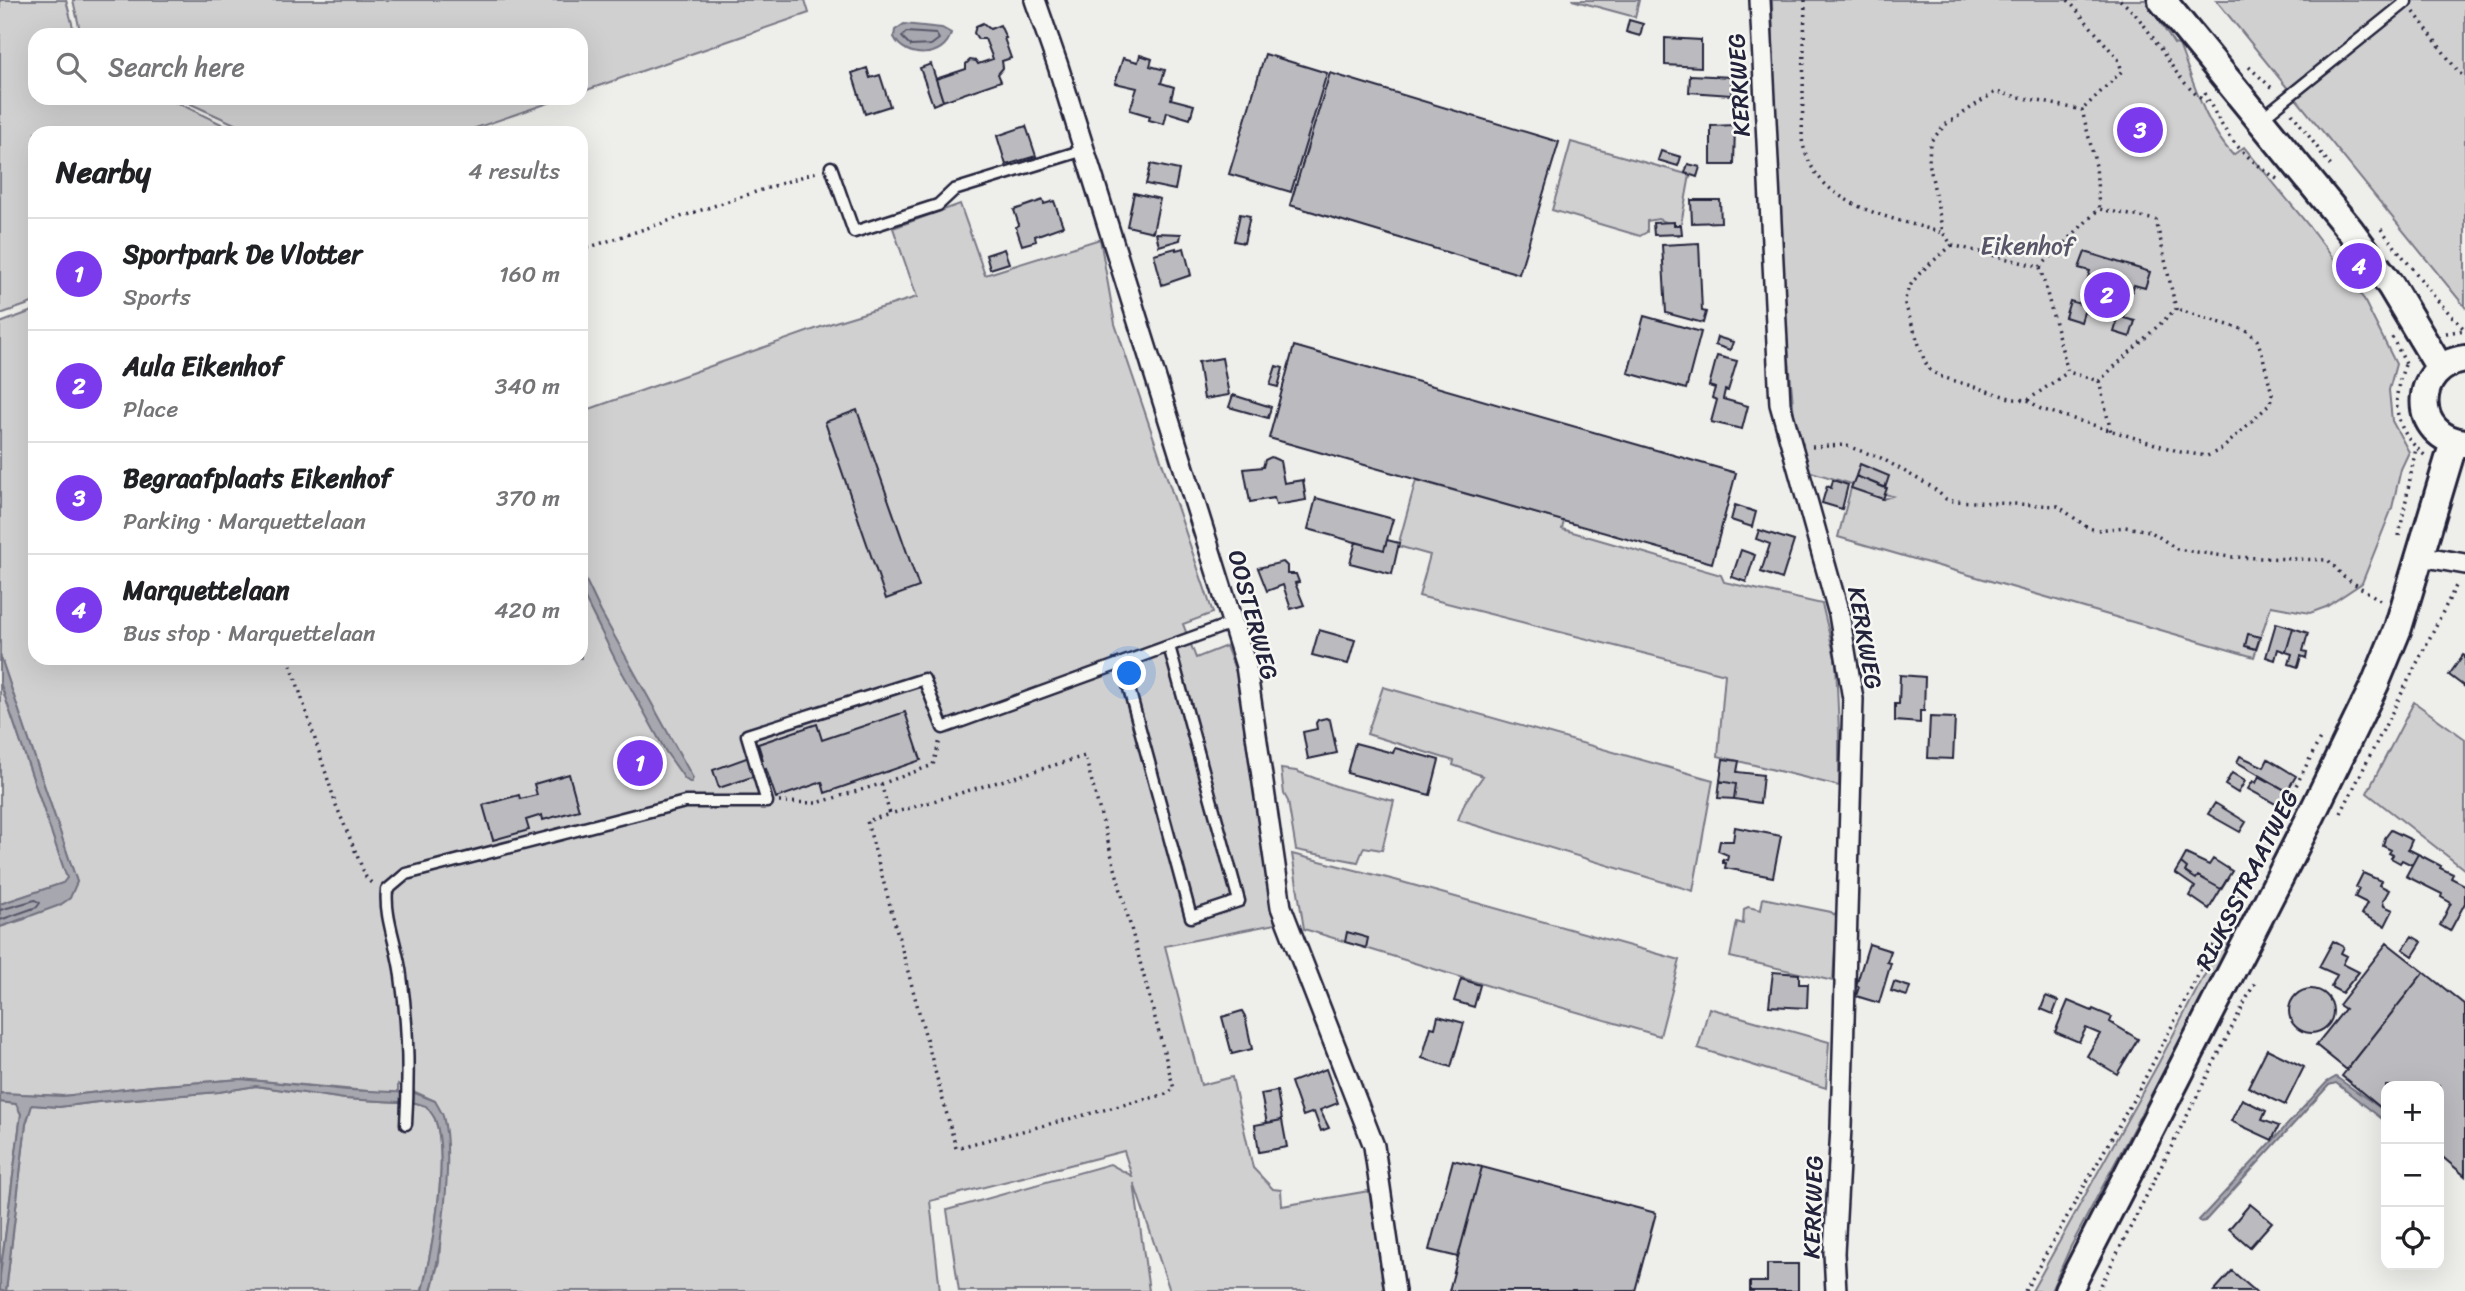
<!DOCTYPE html>
<html lang="en">
<head>
<meta charset="utf-8">
<style>
  :root { --surface:#fff; --page:#f2f2f2; --text:#202124; --muted:#757577; --line:#e0e0e0; --accent:#7c3aed }
  body { margin:0; font-family:Sriracha,sans-serif; background:var(--page); color:var(--text) }
  .controls { position:absolute; right:21px; bottom:21px; display:grid; overflow:hidden; border-radius:14px; box-shadow:0 7px 28px #0002 }
  .controls button { width:63px; height:63px; display:grid; place-items:center; padding:0; border:0; border-bottom:2px solid var(--line); background:var(--surface); color:var(--text); font:35px sans-serif }
  .you { position:absolute; left:1130px; top:674px; width:24px; height:24px; margin:-18px; border:5px solid #fff; border-radius:50%; background:#1a73e8; box-shadow:0 0 0 10px #1a73e833 }
  .badge { display:grid; place-items:center; width:46px; height:46px; border-radius:50%; background:var(--accent); color:#fff; font-size:23px; font-weight:700 }
  .pin { position:absolute; translate:-50% -50%; border:4px solid #fff; box-shadow:0 2px 7px #0006 }
  .list { margin:0; padding:0; list-style:none }
  h2 { display:flex; justify-content:space-between; align-items:center; height:91px; margin:0; padding:0 28px; font-size:30px }
  h2 small { font-size:23px; font-weight:400; color:var(--muted) }
  .list li { display:grid; grid-template-columns:46px 1fr auto; gap:21px; align-items:center; box-sizing:border-box; height:112px; padding:0 28px; border-top:2px solid var(--line) }
  .list b { display:block; font-size:26px; white-space:nowrap }
  .list p { margin:0; font-size:23px; white-space:nowrap; color:var(--muted) }
  .list em { font-size:23px; font-style:normal; color:var(--muted) }
  .icon { flex:none; width:38px; height:38px; fill:none; stroke:currentColor; stroke-width:2; stroke-linecap:round; stroke-linejoin:round }
  .map { position:relative; flex:none; width:2465px; height:1291px; overflow:hidden }
  .search { position:absolute; background:var(--surface); box-shadow:0 7px 28px #0002; left:28px; top:28px; width:560px; height:77px; display:flex; align-items:center; gap:18px; box-sizing:border-box; padding:0 24px; border-radius:21px; color:var(--muted); font-size:26px }
  .panel { position:absolute; background:var(--surface); box-shadow:0 7px 28px #0002; left:28px; top:126px; width:560px; height:539px; border-radius:21px }
  .map>svg:first-child { display:block }
  .green { fill:#d0d0d1; stroke:#797986; stroke-width:2 }
  .water { fill:#a7a7af; stroke:#727281; stroke-width:2 }
  .lines { fill:none; stroke-linecap:round; stroke-linejoin:round }
  .shore { stroke:#575769; stroke-width:2 }
  .building { fill:#bbbbbf; stroke:#22223b; stroke-width:2 }
  .lane-casing { stroke:#22223b; stroke-width:15 }
  .street-casing { stroke:#22223b; stroke-width:24 }
  .secondary-casing { stroke:#22223b; stroke-width:32 }
  .path { stroke:#22223b; stroke-width:3.5; stroke-dasharray:2 5; stroke-linecap:butt }
  .lane { stroke:#f6f6f2; stroke-width:10 }
  .street { stroke:#f6f6f2; stroke-width:19 }
  .secondary { stroke:#f6f6f2; stroke-width:26 }
  .labels { text-anchor:middle; dominant-baseline:central; stroke-width:5; stroke-linejoin:round; paint-order:stroke }
  .street-label { font-size:24px; fill:#22223b; stroke:#f6f6f2 }
  .park-label { font-size:24px; fill:#565668; stroke:#f6f6f2 }
</style>
</head>
<body>
<div class="map">
<svg width="2465" height="1291" viewBox="0 0 2465 1291">
  <rect width="100%" height="100%" fill="#eeeeeb"/>
  <filter id="ink" filterUnits="userSpaceOnUse"><feTurbulence type="fractalNoise" baseFrequency=".0143" numOctaves="2"/><feDisplacementMap in="SourceGraphic" scale="14" xChannelSelector="R" yChannelSelector="G"/><feConvolveMatrix kernelMatrix="1 2 1 2 8 2 1 2 1" color-interpolation-filters="sRGB"/></filter>
  <g filter="url(#ink)">
    <path class="green" d="M0,0H66L75,35H35V98H159L178,103L240,133H35V302L0,314Z
      M73,0H805L809,13L581,92V35H81Z
      M1572,0H1639L1635,17Z
      M1772,0H2146L2174,44L2179,45C2194,83 2205,125 2233,155L2244,147L2309,226L2363,298L2396,364L2389,390L2392,421L2409,452L2401,469L2392,508L2362,583L2326,607L2310,613L2271,606L2254,657L1838,537L1851,488L1883,499L1892,496L1808,471L1794,416L1784,303L1776,191Z
      M2216,0H2465V307Z
      M178,98H563L461,133H254Z
      M1571,142L1690,175L1679,235L1672,234L1669,223L1658,219L1647,221V232L1640,236L1552,210Z
      M960,204L985,275L1100,239L1115,324L1213,613L1183,624L1196,658L1226,646L1239,680L1275,924L1165,946L1201,1085L1232,1077L1253,1168L1273,1189L1281,1190L1282,1206L1369,1191L1386,1291H1170L1134,1183L1149,1291H959L947,1210L1110,1164L1132,1176L1124,1151L930,1201L940,1291H431L439,1261L447,1149L435,1101L398,1084V1094L241,1079L152,1086L63,1096L0,1093V927L25,919L77,882L0,655V323L35,310V658H581V412L835,322L917,297L893,228Z
      M1416,480L1564,521L1562,529L1721,575L1724,582L1822,604L1836,662L1839,733V786L1718,756L1725,674L1419,596L1430,555L1398,546Z
      M0,682L67,878L63,883L0,904Z
      M1383,687L1713,780L1693,891L1458,820L1465,802L1483,776L1453,765L1454,761L1367,734Z
      M2414,702L2465,739V870L2367,793Z
      M1281,769L1296,771L1341,788L1394,801L1382,850L1364,847L1358,862L1296,850L1288,801L1284,794Z
      M1292,854L1395,880L1680,960L1660,1036L1515,994L1304,929Z
      M1763,898L1831,912L1837,917L1833,981L1730,957L1737,922L1743,924L1744,909L1748,907L1761,910Z
      M2224,938L2232,942L2070,1248L2051,1291H2032L2158,1064Z
      M1709,1008L1829,1042L1826,1088L1698,1048Z
      M256,1086L345,1099L416,1103L426,1105C429,1110 433,1114 435,1119C450,1159 432,1249 422,1291H6L26,1124L32,1105L59,1107L98,1102L219,1092Z
      M0,1102L16,1104L21,1114L0,1276Z"/>
    <path class="water" d="M904,24L942,28L951,33C945,59 905,60 894,37L895,30Z
      M581,570L601,612L693,778L691,783L685,779L666,752L616,661L581,591Z
      M0,655L77,882L70,898L60,905L0,927V904L63,883L67,878L0,682Z
      M2336,1077L2386,1112V1122L2336,1083L2329,1085L2205,1221L2201,1222L2199,1220L2327,1082Z
      M241,1079L347,1090L415,1093L435,1101C438,1106 441,1111 443,1116C454,1155 441,1251 431,1291H422C432,1249 450,1159 435,1119C433,1115 429,1110 426,1106L416,1103L345,1099L256,1086L219,1092L98,1102L59,1107L32,1105L26,1124L6,1291H0V1276L21,1114L16,1104L0,1102V1093L63,1096L152,1086Z"/>
    <g class="lines">
      <path class="shore" d="M906,32L936,34L939,39L931,45L911,46L902,37Z
        M0,910L35,900L40,903L37,907L0,920"/>
    </g>
    <path class="building" d="M1629,20L1643,24L1640,36L1626,32Z
      M983,23L990,29L1000,25L1006,38H1004L1011,58L1002,61L1003,68L998,74L1001,81L943,101L936,79L966,69V64L970,60L976,61L978,64L993,59L985,39H978L974,33L976,26Z
      M1665,38L1701,40V67L1665,65Z
      M1265,54L1327,73L1291,192L1229,174Z
      M1140,55L1152,59L1150,66L1165,70L1161,83L1174,87L1171,99L1194,105L1190,119L1167,112L1164,124L1149,120L1150,116L1130,110L1137,88L1115,83L1123,58L1138,62Z
      M931,64L943,101L933,105L920,68Z
      M867,68L870,78L880,75L890,106L865,114L852,73Z
      M1330,73L1559,142L1519,274L1290,205Z
      M1690,75L1732,77L1731,95L1689,92Z
      M1735,125L1734,165H1711V126Z
      M1026,126L1036,156L1006,165L997,136Z
      M1661,151L1681,157L1678,166L1658,160Z
      M1151,164L1179,170L1175,190L1146,184Z
      M1688,164L1700,167L1697,177L1685,173Z
      M1134,193L1160,199L1153,232L1127,226Z
      M1043,200L1044,204L1054,201L1063,226L1035,236L1036,241L1022,245L1016,227L1019,225L1014,210Z
      M1691,200H1720L1721,222L1692,223Z
      M1240,214L1250,216L1244,243L1234,241Z
      M1674,222V225H1681L1682,234L1654,235L1653,223Z
      M1156,233L1181,234L1180,240L1159,246Z
      M1699,243L1702,311L1706,312L1703,323L1666,313L1662,245Z
      M1176,248V250L1184,248L1191,275L1162,285L1154,254Z
      M1004,249L1009,263L990,269L986,255Z
      M2085,252L2150,272L2145,288L2134,285L2124,318L2135,321L2130,337L2114,332L2117,322L2084,312L2081,322L2065,317L2070,301L2080,304L2090,271L2079,268Z
      M1644,316L1701,332L1686,389L1628,373Z
      M1717,337L1733,342L1730,350L1715,345Z
      M1294,346L1736,473L1712,563L1269,438Z
      M1717,356L1737,361L1728,391L1725,390L1723,399L1748,406L1742,429L1711,422L1717,400L1712,398L1715,388L1709,386Z
      M1222,358L1229,395L1204,399L1198,362Z
      M1276,366L1283,368L1278,387L1270,385Z
      M1233,395L1271,407L1268,418L1229,407Z
      M857,410L919,587L886,599L825,422Z
      M1271,457L1280,461L1284,483L1303,480L1306,500L1276,505L1274,498L1250,502L1244,469L1263,467L1265,460Z
      M1860,464L1889,476L1885,488L1856,476Z
      M1856,476L1887,488L1883,499L1851,488Z
      M1833,480L1848,485L1842,509L1822,503L1827,486L1831,488Z
      M1316,498L1393,519L1384,550L1308,529Z
      M1735,505L1756,512L1752,527L1731,520Z
      M1759,530L1794,541L1782,579L1761,572L1770,544L1756,539Z
      M1387,540L1399,543L1392,574L1350,563L1356,542L1384,550Z
      M1741,550L1755,555L1746,582L1732,577Z
      M1283,562L1287,566V574H1296L1299,582L1295,583L1304,605L1291,609L1283,585L1267,591L1258,568Z
      M2276,623L2293,628L2286,652L2278,649L2275,660L2266,657Z
      M2293,628L2308,633L2303,651L2307,652L2306,658L2301,656L2298,667L2289,664L2292,654L2286,652Z
      M1319,630L1355,640L1348,664L1312,655Z
      M2248,634L2260,637L2256,649L2245,646Z
      M2463,655L2465,656V687L2449,675Z
      M1900,675L1925,677L1924,711H1920V723L1895,721V704H1899Z
      M905,712L921,760L825,793L822,782L776,798L766,769L762,771L758,762L763,760L758,744L817,724L822,740Z
      M1930,717L1955,718L1953,759L1928,758Z
      M1326,718L1330,720L1337,753L1308,759L1303,732L1317,729L1316,723L1318,720Z
      M1355,743L1393,753L1395,748L1439,760L1430,795L1347,773Z
      M2240,756L2264,767L2268,759L2296,776L2287,791L2237,762Z
      M749,757L755,776L719,788L713,770Z
      M1723,759L1739,761L1737,772L1763,775L1760,803L1734,799L1736,784L1720,781Z
      M2232,773L2245,781L2238,793L2225,785Z
      M569,774L579,810L543,820L542,815L526,820L529,830L493,840L483,805L519,795L520,799L537,795L534,784Z
      M2259,776L2287,791L2279,806L2248,789L2253,781L2256,783Z
      M1720,781L1736,784L1734,799L1718,798Z
      M2215,803L2246,822L2240,832L2208,814Z
      M1735,827L1781,836L1773,877L1725,868L1726,863H1723V859L1727,860L1728,855L1718,851L1720,841H1733Z
      M2391,830L2412,840L2408,849L2418,854L2412,865L2402,860L2400,863L2391,858L2393,855L2389,853L2391,850L2383,846L2385,838Z
      M2186,854L2209,865L2213,859L2232,871L2221,889L2198,876L2196,879L2185,872L2187,868L2181,863Z
      M2418,854L2441,866L2440,868L2453,874L2451,878L2465,885V903L2450,931L2440,925L2451,903L2441,897L2442,894L2406,876Z
      M2181,863L2187,868L2185,872L2196,879L2198,876L2221,889L2209,909L2190,896L2195,887L2175,873Z
      M2363,873L2381,881L2379,885L2389,890L2383,901L2384,906L2393,910L2385,926L2361,914L2367,903L2355,897L2359,889L2356,887Z
      M1347,932L1368,938L1366,948L1345,942Z
      M2412,936L2422,942L2413,956L2403,949Z
      M2333,941L2344,947L2341,953L2347,956L2343,964L2359,972L2342,993L2331,987L2337,975L2319,967Z
      M2387,943L2424,972L2347,1070L2316,1045L2345,1009L2339,1005Z
      M1869,944L1891,951L1887,962L1891,963L1879,1003L1856,996L1859,987L1856,986Z
      M1773,972L1799,974V984H1808L1807,1008L1769,1006Z
      M2424,972L2465,1005V1176L2439,1154V1086H2386V1112L2342,1076Z
      M1461,979L1480,985L1474,1007L1454,1001Z
      M1894,982L1910,987L1907,996L1891,991Z
      M2289 1011a22 22 0 1 1 44 0a22 22 0 1 1-44 0Z
      M2046,996L2058,1001L2053,1014L2041,1009Z
      M2068,1001L2092,1011L2093,1009L2112,1017L2110,1022L2138,1039L2117,1074L2087,1056L2100,1034L2086,1028L2079,1042L2055,1032Z
      M1242,1011L1245,1016L1252,1049L1232,1054L1222,1017Z
      M1438,1016L1464,1023L1451,1067L1422,1058L1431,1027L1435,1028Z
      M2267,1049L2304,1067L2285,1105L2248,1087Z
      M1326,1069L1338,1103L1320,1110L1329,1128L1321,1131L1314,1112L1303,1116L1291,1082Z
      M1277,1091L1282,1120L1267,1123L1261,1094Z
      M2242,1099L2266,1111L2262,1120L2279,1126L2272,1140L2231,1121Z
      M1282,1120L1287,1147L1259,1152L1255,1125Z
      M1453,1160L1482,1167L1458,1257L1429,1250Z
      M1482,1167L1656,1213L1635,1291H1449Z
      M2250,1204L2272,1222L2250,1247L2229,1229Z
      M1767,1264H1798V1291H1750V1282H1767Z
      M2232,1271L2255,1291H2214Z"/>
    <g class="lines">
      <defs>
        <path id="lane" d="M2262,118L2406,2L2404,0
          M831,167L854,232L938,205L954,190L1084,150
          M1122,663L1191,917L1239,901L1169,646
          M406,1124C409,1075 408,1024 401,976C398,947 384,918 387,890L406,874L685,802H767L747,735L924,679L943,728L1232,623"/>
        <path id="street" d="M1035,0L1058,66L1246,666L1281,907L1374,1146L1395,1291
          M1760,0L1780,404L1839,614L1853,699L1841,1127L1834,1253L1836,1291
          M2420,556L2465,564"/>
        <path id="secondary" d="M2162,0L2350,230L2391,286L2440,368
          M2465,359C2411,366 2411,438 2465,443
          M2068,1291L2308,822L2375,684L2398,628L2454,442"/>
      </defs>
      <use href="#lane" class="lane-casing"/>
      <use href="#street" class="street-casing"/>
      <use href="#secondary" class="secondary-casing"/>
      <path class="path" d="M1805,0L1802,139C1814,207 1888,216 1943,233
        M2068,0L2118,59L2122,71L2082,110
        M2120,0C2157,29 2169,79 2209,104
        M2414,12L2459,73L2465,77
        M2249,67L2274,90
        M2205,93C2226,137 2237,151 2277,179
        M2292,113L2333,169
        M2381,229L2438,301L2465,330
        M1952,245C1936,260 1904,280 1905,304L1925,362L1930,370L1939,376L2013,399L2028,400L2068,372
        M581,250L819,171
        M2040,267L2099,209L2156,220L2176,309L2099,381L2068,372L2040,267L1952,245L1943,233L1929,162L1930,142L1945,125L1995,92L2082,110L2096,166L2099,209
        M2446,333L2465,330
        M2392,337L2406,364
        M2405,365C2390,402 2394,431 2427,457
        M2099,381L2111,432
        M2028,400L2041,409L2181,452L2207,456L2222,449L2270,404L2272,394L2262,353L2257,340L2248,331L2176,309
        M1812,447L1844,445L1881,458L1932,487L1946,499L1953,501L2058,506L2088,528L2097,530L2125,527L2150,531L2177,549L2230,557L2328,560L2344,577L2383,602
        M2399,536L2416,448
        M289,658L336,805L366,877L374,886
        M881,784L933,765L940,740
        M779,802L817,803L881,784L890,814L867,821L956,1148L1166,1094L1174,1089L1085,756L890,814
        M2341,813L2458,582
        M2025,1291L2141,1086L2321,737
        M2098,1291L2255,982"/>
      <use href="#lane" class="lane"/>
      <use href="#street" class="street"/>
      <use href="#secondary" class="secondary"/>
    </g>
  </g>
  <g class="labels">
    <g class="street-label">
      <text transform="translate(1739 85) rotate(-93)">KERKWEG</text>
      <text transform="translate(1253 615) rotate(75)">OOSTERWEG</text>
      <text transform="translate(1865 638) rotate(80)">KERKWEG</text>
      <text transform="translate(2247 880) rotate(-63)">RIJKSSTRAATWEG</text>
      <text transform="translate(1813 1207) rotate(-88)">KERKWEG</text>
    </g>
    <g class="park-label">
      <text x="2027" y="246">Eikenhof</text>
    </g>
  </g>
</svg>
<div class="controls">
<button>+</button>
<button>−</button>
<button><svg class="icon" aria-label="locate" viewBox="0 0 24 24"><circle cx="12" cy="12" r="6"/><path d="M12 2v4M12 18v4M2 12h4M18 12h4"/></svg></button>
</div>
<div class="you"></div>
<div class="pin badge" style="left:640px;top:763px">1</div>
<div class="pin badge" style="left:2107px;top:295px">2</div>
<div class="pin badge" style="left:2140px;top:130px">3</div>
<div class="pin badge" style="left:2359px;top:266px">4</div>
<div class="search"><svg class="icon" aria-label="search" viewBox="0 0 24 24"><circle cx="10" cy="10" r="6"/><path d="M15 15l6 6"/></svg>Search here</div>
<section class="panel">
<h2>Nearby<small>4 results</small></h2>
<ul class="list">
<li><span class="badge">1</span><div><b>Sportpark De Vlotter</b><p>Sports</p></div><em>160 m</em></li>
<li><span class="badge">2</span><div><b>Aula Eikenhof</b><p>Place</p></div><em>340 m</em></li>
<li><span class="badge">3</span><div><b>Begraafplaats Eikenhof</b><p>Parking · Marquettelaan</p></div><em>370 m</em></li>
<li><span class="badge">4</span><div><b>Marquettelaan</b><p>Bus stop · Marquettelaan</p></div><em>420 m</em></li>
</ul>
</section>
</div>
</body>
</html>
